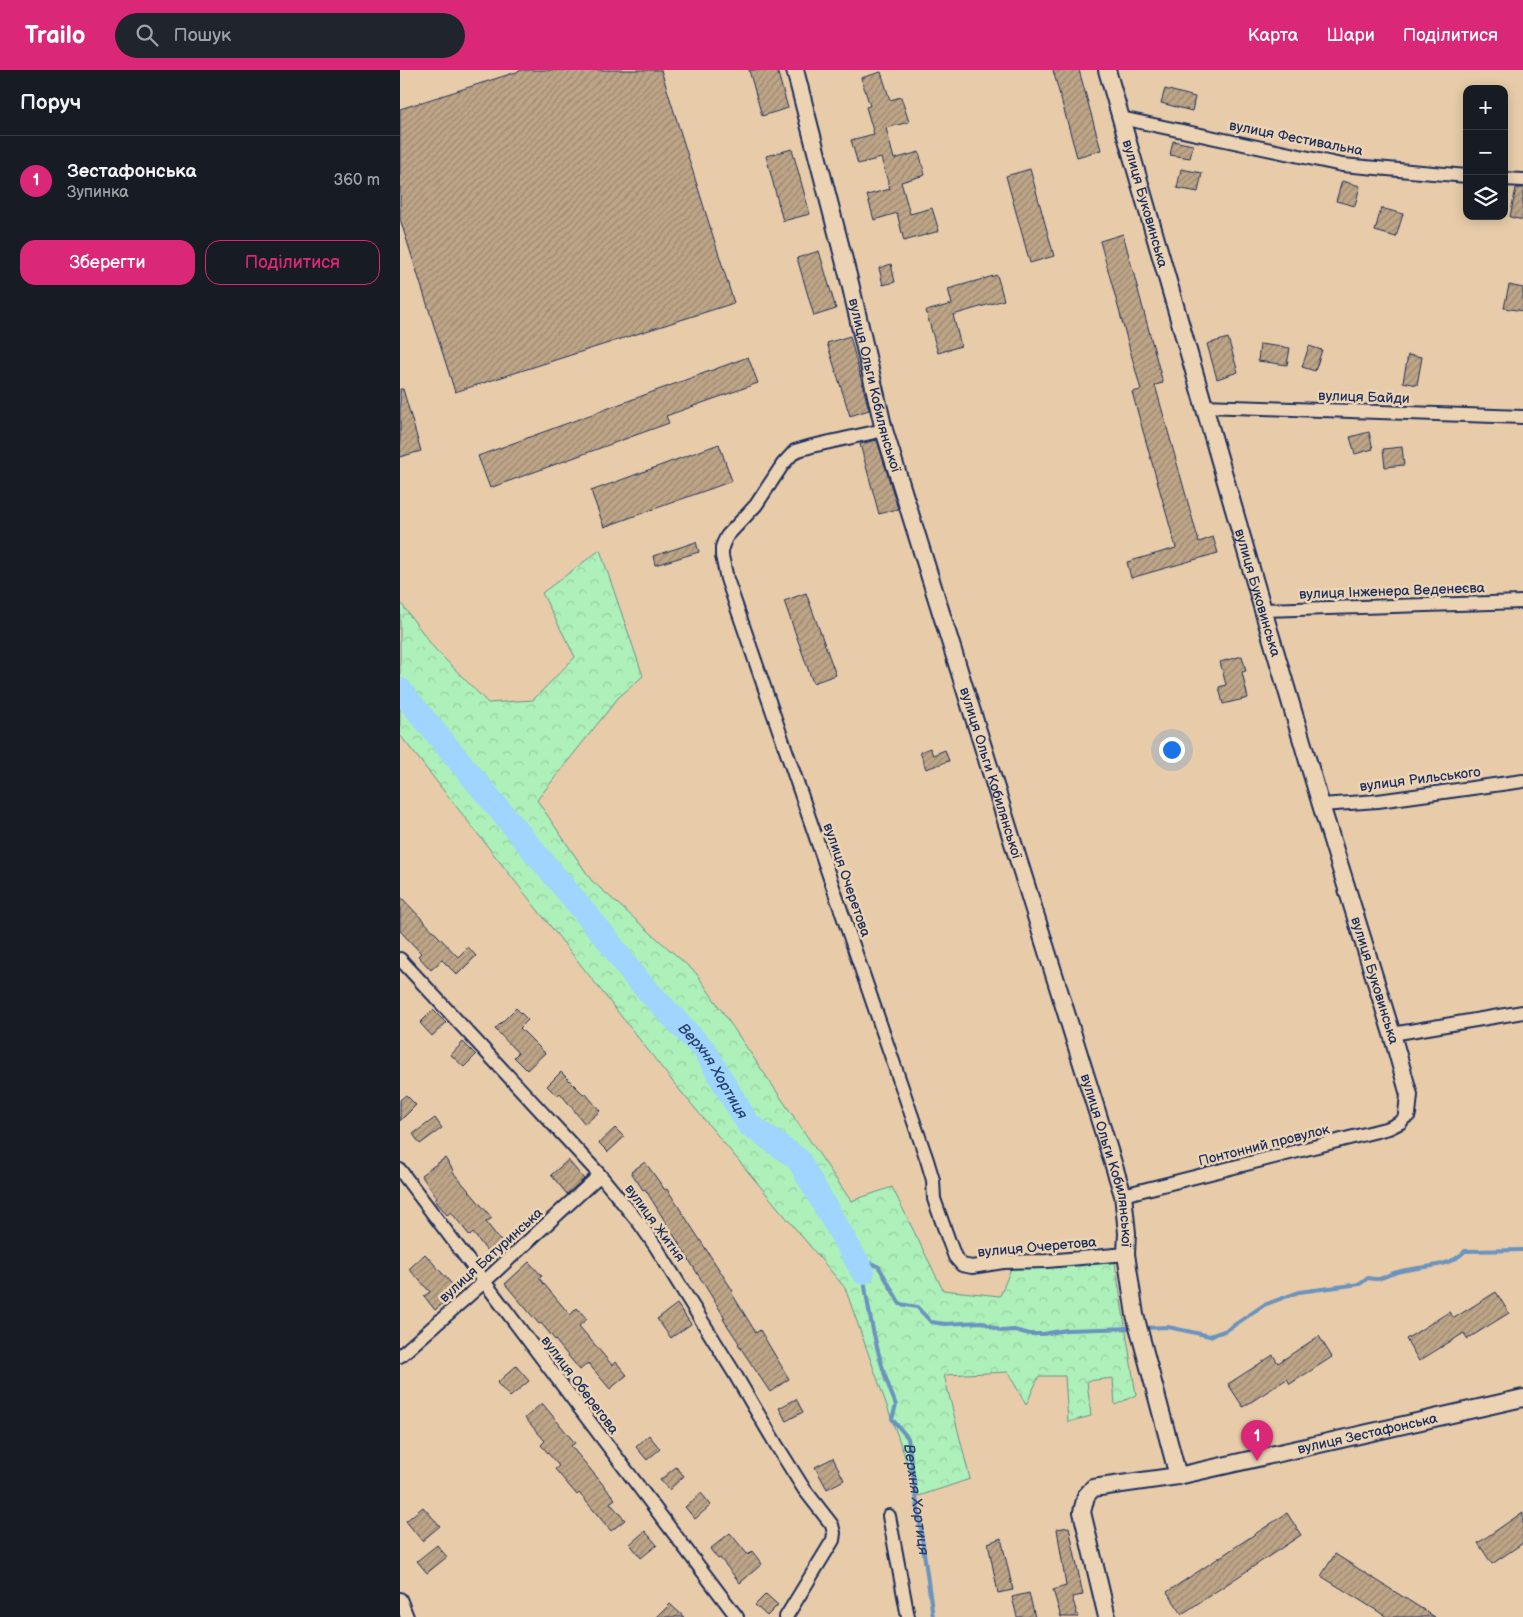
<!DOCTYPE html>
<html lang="uk">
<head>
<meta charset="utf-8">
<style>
  :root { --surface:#171b24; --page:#20242c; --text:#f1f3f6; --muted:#9ea1a6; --line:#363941; --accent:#db2777 }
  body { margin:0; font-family:"Balsamiq Sans",sans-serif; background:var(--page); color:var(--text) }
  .controls { position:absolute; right:15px; top:15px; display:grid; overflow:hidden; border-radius:10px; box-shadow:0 2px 12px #0003 }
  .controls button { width:45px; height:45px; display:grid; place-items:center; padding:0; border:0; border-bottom:1px solid var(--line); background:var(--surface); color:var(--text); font:25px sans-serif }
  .you { position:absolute; left:771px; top:679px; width:18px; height:18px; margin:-12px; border:4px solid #fff; border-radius:50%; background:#1a73e8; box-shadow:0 0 0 8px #1a73e833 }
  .badge { display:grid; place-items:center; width:32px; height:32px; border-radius:50%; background:var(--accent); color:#fff; font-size:16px; font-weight:700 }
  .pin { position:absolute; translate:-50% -41px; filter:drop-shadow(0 1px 2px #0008) }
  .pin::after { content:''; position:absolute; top:26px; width:18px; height:15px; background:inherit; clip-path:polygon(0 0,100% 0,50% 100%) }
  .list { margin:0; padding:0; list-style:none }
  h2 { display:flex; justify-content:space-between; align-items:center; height:65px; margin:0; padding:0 20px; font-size:21px }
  h2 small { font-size:16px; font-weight:400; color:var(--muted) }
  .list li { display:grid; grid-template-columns:32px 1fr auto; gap:15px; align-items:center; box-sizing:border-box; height:90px; padding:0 20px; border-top:1px solid var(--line) }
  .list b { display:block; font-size:19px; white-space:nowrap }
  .list p { margin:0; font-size:16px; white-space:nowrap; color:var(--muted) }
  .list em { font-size:16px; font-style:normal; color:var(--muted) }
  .actions { display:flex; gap:10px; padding:15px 20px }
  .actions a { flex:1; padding:11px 0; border:1px solid var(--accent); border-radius:15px; text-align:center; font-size:18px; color:var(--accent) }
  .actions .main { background:var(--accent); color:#fff }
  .icon { flex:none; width:28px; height:28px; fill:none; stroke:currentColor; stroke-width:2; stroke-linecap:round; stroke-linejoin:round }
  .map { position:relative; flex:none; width:1123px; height:1547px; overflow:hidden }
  header { display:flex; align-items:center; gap:30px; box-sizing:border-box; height:70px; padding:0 25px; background:var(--accent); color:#fff }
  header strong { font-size:24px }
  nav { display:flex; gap:28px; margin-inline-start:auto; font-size:18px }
  .search { width:350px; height:45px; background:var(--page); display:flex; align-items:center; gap:12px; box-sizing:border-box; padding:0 18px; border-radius:28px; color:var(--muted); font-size:19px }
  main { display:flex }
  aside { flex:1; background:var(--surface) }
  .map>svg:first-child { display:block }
  .forest { fill:url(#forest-crowns); stroke:#64908c }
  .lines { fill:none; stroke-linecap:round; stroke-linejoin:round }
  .stream { stroke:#6a93be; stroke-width:4 }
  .river { stroke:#9fd5fe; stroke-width:24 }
  .building { fill:url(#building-hatch); stroke:#1b2f5e }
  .minor-casing { stroke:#1b2f5e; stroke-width:16 }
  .tertiary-casing { stroke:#1b2f5e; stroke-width:20 }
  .minor { stroke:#ecd3b4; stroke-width:12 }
  .tertiary { stroke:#ecd3b4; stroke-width:16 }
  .labels { text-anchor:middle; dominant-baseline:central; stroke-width:5; stroke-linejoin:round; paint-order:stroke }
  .street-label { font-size:14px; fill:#1b2f5e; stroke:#ecd3b4 }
  .water-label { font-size:15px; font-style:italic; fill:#28406e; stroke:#ecd3b4 }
</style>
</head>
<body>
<header>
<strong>Trailo</strong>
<div class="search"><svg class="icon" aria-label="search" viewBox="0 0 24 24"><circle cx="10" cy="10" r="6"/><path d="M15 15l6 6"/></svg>Пошук</div>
<nav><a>Карта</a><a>Шари</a><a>Поділитися</a></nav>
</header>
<main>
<aside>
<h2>Поруч<small></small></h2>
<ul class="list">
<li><span class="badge">1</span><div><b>Зестафонська</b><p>Зупинка</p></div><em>360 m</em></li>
</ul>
<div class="actions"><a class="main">Зберегти</a><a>Поділитися</a></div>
</aside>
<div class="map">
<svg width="1123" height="1547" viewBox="0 0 1123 1547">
  <defs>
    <pattern id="forest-crowns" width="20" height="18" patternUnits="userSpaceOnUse" patternTransform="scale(1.25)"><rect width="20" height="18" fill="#aef0b9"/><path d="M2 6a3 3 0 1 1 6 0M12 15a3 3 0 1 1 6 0" fill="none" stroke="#95cea1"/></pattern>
    <pattern id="building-hatch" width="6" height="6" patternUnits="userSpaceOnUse" patternTransform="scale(1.25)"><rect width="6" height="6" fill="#bea587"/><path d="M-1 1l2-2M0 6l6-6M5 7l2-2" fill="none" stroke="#9a8772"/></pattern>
  </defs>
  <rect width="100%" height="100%" fill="#e8cca9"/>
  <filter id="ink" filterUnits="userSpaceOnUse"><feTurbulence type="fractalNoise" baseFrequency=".02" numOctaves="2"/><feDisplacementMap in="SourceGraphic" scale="10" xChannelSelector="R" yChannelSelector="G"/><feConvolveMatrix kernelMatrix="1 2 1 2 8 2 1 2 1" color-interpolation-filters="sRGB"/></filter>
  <g filter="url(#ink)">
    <path class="forest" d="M200,480L243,606L218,628L137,730L192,811L296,903L451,1131L492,1117L543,1220L600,1226L612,1196L714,1187L736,1325L715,1335L713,1308L687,1311L691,1346L668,1352L665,1306H639L626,1335L608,1302L544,1305L570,1409L519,1426L445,1218L273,1012L0,665V532L34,578L88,633L133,630L175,587L142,523Z"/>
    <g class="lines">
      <g class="stream">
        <path d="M459,1193H471L479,1197L500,1234L517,1237L531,1252L545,1254L582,1252L601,1261L614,1260L630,1264H643L666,1260L735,1258"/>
        <path id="s1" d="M463,1202C469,1247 478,1293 496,1335L492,1349L508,1368L533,1547"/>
        <path d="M742,1258L768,1257L810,1266L827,1260L864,1235L899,1222L960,1214L968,1208C981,1211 982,1207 994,1203C1017,1195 1048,1200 1065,1181L1123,1180"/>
      </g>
      <path class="river" id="s2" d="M0,620L207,869L234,906L305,981L348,1054L398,1089L463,1202"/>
    </g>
    <path class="building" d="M123,0H261L334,233L55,322L0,149V39Z
      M349,0H377L388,38L362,46Z
      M653,0H679L701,80L677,87Z
      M481,2L490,30L501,27L509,52L486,58L494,89L519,82L525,105L501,112L510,144L532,138L539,161L504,171L497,143L474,150L467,125L490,119L481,88L458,94L451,70L474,64L466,37L470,36L461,8Z
      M765,19L795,27L792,41L761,33Z
      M773,71L793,75L790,88L770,85Z
      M392,79L410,144L383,151L366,86Z
      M630,99L654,186L630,193L606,106Z
      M781,99L802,103L798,122L777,118Z
      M942,111L960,116L955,136L936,131Z
      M1116,118H1123V150L1110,147Z
      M981,138L1003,144L996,167L975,161Z
      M723,164L763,313L755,315L799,472L813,467L818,483L731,508L727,492L776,478L732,322L741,320L700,171Z
      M419,181L436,239L414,246L397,188Z
      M491,194L495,212L483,215L479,198Z
      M597,205L604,230L553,245L561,276L538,283L526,241L552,234L548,219Z
      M1109,215L1123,218V241L1104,238Z
      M450,266L469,340L450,346L427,273Z
      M828,268L838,302L817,309L807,274Z
      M860,274L890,278L887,295L858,291Z
      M909,276L922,280L915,301L902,297Z
      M1008,285L1022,287L1017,315L1003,312Z
      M348,287L358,313L266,346L269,353L90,418L78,386Z
      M0,319H3L21,381L0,387Z
      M969,362L973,379L955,384L950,367Z
      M477,370L498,439L479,444L460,374Z
      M319,374L332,411L204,457L191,421Z
      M1002,377L1004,395L985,397L983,379Z
      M296,472L299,482L255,495L253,486Z
      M406,523L436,605L413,613L384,531Z
      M842,586L846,601L842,602L848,628L823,634L819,617L826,615L820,592Z
      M530,678L533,685L545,680L549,691L526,699L520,682Z
      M0,826L58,887L68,877L76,886L57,905L42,890L31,900L18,886L21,883L0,861Z
      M116,938L128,950L120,958L145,983L127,1000L114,987L118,983L95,959Z
      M33,940L46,953L32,966L20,953Z
      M63,972L76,985L64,997L51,985Z
      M161,1002L184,1025L186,1024L200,1041L185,1054L160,1023L157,1026L147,1016Z
      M6,1025L16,1035L0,1051V1030Z
      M35,1048L42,1058L20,1074L13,1064Z
      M215,1058L224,1067L208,1082L199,1073Z
      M45,1088L53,1100L52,1101L92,1148L86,1152L107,1179L94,1190L73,1163L70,1166L51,1142L47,1145L35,1130L37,1128L21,1105Z
      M168,1090L184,1109L167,1124L151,1105Z
      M245,1092L265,1120L267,1119L333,1221L331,1222L356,1263L360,1260L389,1309L370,1322L338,1274L339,1273L323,1249L325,1248L245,1119L243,1120L231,1102Z
      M25,1184L58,1221L35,1240L24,1226L30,1222L9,1199Z
      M129,1192L142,1206L139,1208L170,1245L177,1238L187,1249L179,1256L212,1295L216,1292L227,1305L210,1319L188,1293L180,1300L141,1253L139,1254L105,1214Z
      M1096,1222L1109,1243L1067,1269L1064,1263L1019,1291L1006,1269L1049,1242L1054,1248Z
      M277,1234L291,1254L271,1268L257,1249Z
      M919,1266L932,1287L890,1314L887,1309L843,1337L828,1314L873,1285L878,1293Z
      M116,1296L129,1311L110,1327L97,1313Z
      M396,1329L403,1342L386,1351L379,1338Z
      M142,1333L175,1373L171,1376L215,1429L210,1433L225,1450L211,1461L179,1423L177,1425L155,1399L159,1396L141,1375L145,1371L125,1348Z
      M249,1365L260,1379L247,1390L236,1377Z
      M433,1388L444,1410L427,1419L415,1397Z
      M276,1397L284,1406L269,1420L260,1410Z
      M301,1423L311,1435L295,1449L285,1437Z
      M23,1437L40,1456L22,1471L6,1451Z
      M1123,1442V1473L1092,1494L1078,1473Z
      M887,1443L901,1465L782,1544L767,1522Z
      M669,1457L683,1525L672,1527L678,1547H661L653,1520L666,1516L657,1459Z
      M245,1461L257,1475L241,1488L230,1474Z
      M330,1463L348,1485L352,1481L362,1494L340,1513L320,1488L318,1489L310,1479Z
      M601,1468L613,1520L598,1523L588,1473Z
      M37,1475L47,1487L27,1503L17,1491Z
      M935,1484L1035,1547H987L921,1506Z
      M629,1523L635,1547H617L612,1527Z
      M366,1524L378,1535L367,1546L355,1535Z
      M270,1534L284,1547H257Z"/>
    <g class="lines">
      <defs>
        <path id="minor" d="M721,48L942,95L1067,106
          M1104,109L1123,110
          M803,336L1123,347
          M484,360L412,376L395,381L383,394L356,435L327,466L324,472L322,477V486L327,509L527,1090L533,1110L534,1129L550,1174L555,1187L562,1195L572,1197L603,1192L647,1191L726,1184
          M863,540L1123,532
          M921,735L978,731L1123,711
          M0,889L200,1105L240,1154L256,1177L333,1301L377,1376L404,1419L432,1455L434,1463L433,1470L386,1547
          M992,964L1123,942
          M0,1100L337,1547
          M723,1125L989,1058L1001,1052L1007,1044
          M0,1286L84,1212L200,1105
          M489,1446L508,1547
          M0,1529L7,1547"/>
        <g id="tertiary">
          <path id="s3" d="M395,0L450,213L484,360L723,1125L727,1163L726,1184L735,1245L778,1406"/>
          <path id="s4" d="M707,0L863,540L921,735L992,964L1009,1025L1007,1044"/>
          <path id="s5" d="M707,1547L682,1442L686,1426L693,1418L778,1406L1123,1328"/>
        </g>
      </defs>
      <use href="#minor" class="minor-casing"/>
      <use href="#tertiary" class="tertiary-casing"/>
      <use href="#minor" class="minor"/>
      <use href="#tertiary" class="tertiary"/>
    </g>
  </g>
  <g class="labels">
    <g class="street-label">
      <text transform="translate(896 68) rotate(11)">вулиця Фестивальна</text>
      <text stroke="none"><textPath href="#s4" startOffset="139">вулиця Буковинська</textPath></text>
      <text stroke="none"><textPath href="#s3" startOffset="325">вулиця Ольги Кобилянської</textPath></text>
      <text transform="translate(964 327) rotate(2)">вулиця Байди</text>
      <text transform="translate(992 521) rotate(-2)">вулиця Інженера Веденеєва</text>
      <text stroke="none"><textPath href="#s4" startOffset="544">вулиця Буковинська</textPath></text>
      <text stroke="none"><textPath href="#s3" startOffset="730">вулиця Ольги Кобилянської</textPath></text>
      <text transform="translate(1020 709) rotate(-7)">вулиця Рильського</text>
      <text transform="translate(447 810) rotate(71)">вулиця Очеретова</text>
      <text stroke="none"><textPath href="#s4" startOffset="949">вулиця Буковинська</textPath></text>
      <text transform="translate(864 1075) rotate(-14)">Понтонний провулок</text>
      <text stroke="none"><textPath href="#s3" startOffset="1135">вулиця Ольги Кобилянської</textPath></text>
      <text transform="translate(255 1153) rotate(54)">вулиця Житня</text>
      <text transform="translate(637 1177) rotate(-5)">вулиця Очеретова</text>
      <text transform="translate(91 1185) rotate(-42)">вулиця Батуринська</text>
      <text transform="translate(180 1315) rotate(53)">вулиця Оберегова</text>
      <text stroke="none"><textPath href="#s5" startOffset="415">вулиця Зестафонська</textPath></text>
    </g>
    <g class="water-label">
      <text stroke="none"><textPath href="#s2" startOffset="494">Верхня Хортиця</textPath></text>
      <text stroke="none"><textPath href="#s1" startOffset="239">Верхня Хортиця</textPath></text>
    </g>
  </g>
</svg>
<div class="controls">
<button>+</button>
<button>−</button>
<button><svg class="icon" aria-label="layers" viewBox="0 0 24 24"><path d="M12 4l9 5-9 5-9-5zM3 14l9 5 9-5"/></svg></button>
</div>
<div class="you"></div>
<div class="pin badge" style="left:857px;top:1391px">1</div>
</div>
</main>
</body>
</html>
